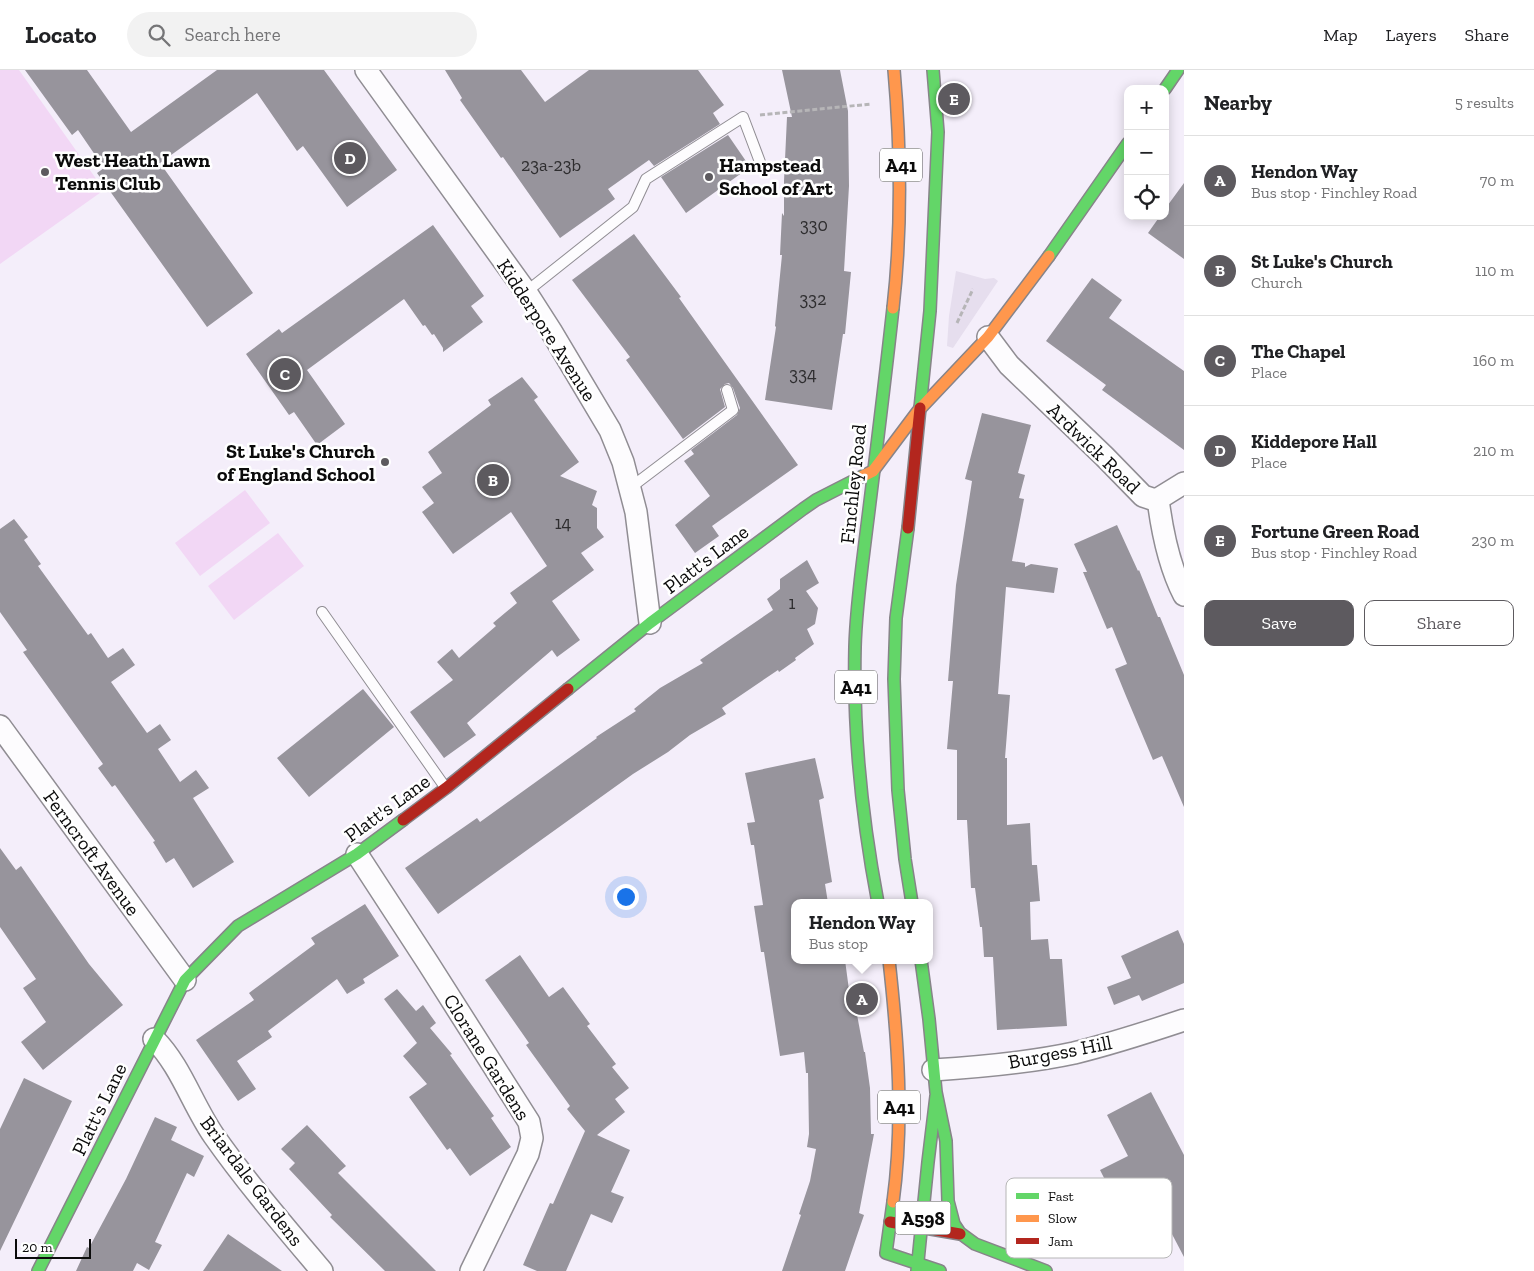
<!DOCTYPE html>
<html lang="en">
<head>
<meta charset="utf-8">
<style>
  :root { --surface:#fff; --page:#f2f2f2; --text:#202124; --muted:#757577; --line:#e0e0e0; --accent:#5d5a5f }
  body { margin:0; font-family:"Zilla Slab",serif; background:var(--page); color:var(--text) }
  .controls { position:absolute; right:15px; top:15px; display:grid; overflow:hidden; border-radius:10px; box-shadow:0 2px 12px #0003 }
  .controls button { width:45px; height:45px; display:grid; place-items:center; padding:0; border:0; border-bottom:1px solid var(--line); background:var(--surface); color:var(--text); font:25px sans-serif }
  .scale { position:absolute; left:15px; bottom:12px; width:76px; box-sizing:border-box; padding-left:5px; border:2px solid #0b0b0b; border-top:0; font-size:14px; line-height:18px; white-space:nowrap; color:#0b0b0b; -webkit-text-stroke:4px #fff; paint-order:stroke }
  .you { position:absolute; left:625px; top:826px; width:18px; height:18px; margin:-12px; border:4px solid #fff; border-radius:50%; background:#1a73e8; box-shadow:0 0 0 8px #1a73e833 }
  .badge { display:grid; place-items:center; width:32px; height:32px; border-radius:50%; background:var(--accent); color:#fff; font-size:16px; font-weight:700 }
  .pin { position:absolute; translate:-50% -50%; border:2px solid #fff; box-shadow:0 1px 5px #0006 }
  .popup { position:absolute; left:791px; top:829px; width:142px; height:65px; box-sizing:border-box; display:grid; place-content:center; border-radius:10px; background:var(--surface); filter:drop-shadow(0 1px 4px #0005); font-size:16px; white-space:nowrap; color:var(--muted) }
  .popup b { font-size:19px; color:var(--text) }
  .popup::after { content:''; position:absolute; left:50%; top:100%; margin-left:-10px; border:10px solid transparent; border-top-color:var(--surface) }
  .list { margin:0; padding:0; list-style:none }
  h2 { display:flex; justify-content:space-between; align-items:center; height:65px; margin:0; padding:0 20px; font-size:21px }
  h2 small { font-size:16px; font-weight:400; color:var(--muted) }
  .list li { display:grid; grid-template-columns:32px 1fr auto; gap:15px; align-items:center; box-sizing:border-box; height:90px; padding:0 20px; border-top:1px solid var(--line) }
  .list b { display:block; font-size:19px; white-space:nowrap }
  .list p { margin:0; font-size:16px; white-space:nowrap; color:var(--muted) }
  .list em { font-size:16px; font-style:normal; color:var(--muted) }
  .actions { display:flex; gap:10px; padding:15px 20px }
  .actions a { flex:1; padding:11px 0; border:1px solid var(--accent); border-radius:10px; text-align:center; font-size:18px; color:var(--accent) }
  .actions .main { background:var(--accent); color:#fff }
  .icon { flex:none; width:28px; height:28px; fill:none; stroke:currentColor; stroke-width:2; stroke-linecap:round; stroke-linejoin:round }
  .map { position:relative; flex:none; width:1184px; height:1201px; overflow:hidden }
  header { display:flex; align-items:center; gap:30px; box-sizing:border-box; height:70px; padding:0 25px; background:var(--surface); border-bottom:1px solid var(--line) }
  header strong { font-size:24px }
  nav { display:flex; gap:28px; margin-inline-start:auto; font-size:18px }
  .search { width:350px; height:45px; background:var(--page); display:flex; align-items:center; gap:12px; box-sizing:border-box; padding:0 18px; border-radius:28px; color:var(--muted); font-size:19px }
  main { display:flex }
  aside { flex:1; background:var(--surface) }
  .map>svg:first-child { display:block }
  .pitch { fill:#f2d7f5 }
  .plaza { fill:#e6deee }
  .building { fill:#97949c }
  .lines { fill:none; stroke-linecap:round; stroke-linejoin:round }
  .lane-casing { stroke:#908d93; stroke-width:12 }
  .street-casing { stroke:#908d93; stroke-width:24 }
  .fast-casing { stroke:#878489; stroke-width:14 }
  .slow-casing { stroke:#878489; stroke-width:14 }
  .jam-casing { stroke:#878489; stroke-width:14 }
  .path { stroke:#b6b5b7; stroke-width:3; stroke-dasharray:5 2.5; stroke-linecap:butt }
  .lane { stroke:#fdfcfe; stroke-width:10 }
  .street { stroke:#fdfcfe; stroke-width:21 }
  .fast { stroke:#63d668; stroke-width:11 }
  .slow { stroke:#ff974d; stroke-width:11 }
  .jam { stroke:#b3261e; stroke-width:11 }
  .poi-dot { fill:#5d5a5f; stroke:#fff; stroke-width:2 }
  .labels { text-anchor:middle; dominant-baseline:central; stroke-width:5; stroke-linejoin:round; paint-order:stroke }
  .number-label { font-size:18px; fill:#2e2d2f }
  .shield { fill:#fff; stroke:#545454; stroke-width:1 }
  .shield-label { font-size:19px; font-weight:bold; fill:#0b0b0b }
  .poi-label { font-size:20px; font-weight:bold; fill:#0b0b0b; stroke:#fff; text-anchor:start }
  .street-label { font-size:20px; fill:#0b0b0b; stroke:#fff }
  .key { fill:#fff; stroke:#b6b6b6; stroke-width:1 }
  .key-label { font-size:14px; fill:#0b0b0b }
</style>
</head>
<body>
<header>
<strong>Locato</strong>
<div class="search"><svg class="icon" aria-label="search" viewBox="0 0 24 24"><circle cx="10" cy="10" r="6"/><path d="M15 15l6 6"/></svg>Search here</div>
<nav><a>Map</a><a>Layers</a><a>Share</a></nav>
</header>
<main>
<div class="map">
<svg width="1184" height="1201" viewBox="0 0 1184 1201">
  <rect width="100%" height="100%" fill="#f4eefa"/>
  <path class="pitch" d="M0,0H19L104,120L0,194Z
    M245,420L270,453L200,506L175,473Z
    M278,463L304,496L234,550L208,516Z"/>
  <path class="plaza" d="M956,201L985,209L994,208L998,211L953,278L947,276L949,246Z"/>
  <path class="building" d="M25,0H87L131,62L217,0H324L397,100L347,137L303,76L297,81L257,23L160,93L253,223L207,257L97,103L104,98L78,60L72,65Z
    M445,0H521L545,32L589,0H698L724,35L713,43L720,54L654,96L649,90L608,119L615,129L560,168L503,87L501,88L460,30L462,28Z
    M782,0H840L848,41L849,116L844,201L851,202L845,264H843L832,340L765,330L776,257L775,256L782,185H780L782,143L784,146V111L787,47H792Z
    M728,65L750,97L686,143L661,107Z
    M1184,113V189L1148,163L1160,146H1165V139Z
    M433,155L484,226L471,236L483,252L443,282V278L434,264L432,265L425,255L423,256L404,229L307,300L345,354L317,375L294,342L289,345L246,284L279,259L282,263Z
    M634,164L681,227L679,228L798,395L712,456L719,466L695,483L675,455L710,426L684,391L694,384L691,380L737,345L740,338L733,318L729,313L725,314L720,319L725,337L683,369L626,290L630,287L572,210Z
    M1092,208L1122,230L1109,248L1184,301V380L1102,320L1106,315L1046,271Z
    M522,307L538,327L534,330L579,392L560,406L597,421L592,435L597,438V458L604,467L581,483L594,500L552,531L580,570L557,587L552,580L467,653L476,665L444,688L410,642L453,610L437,592L452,579L459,588L496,556L493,553L517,533L510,523L547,496L511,442L453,484L422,442L434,433L422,417L442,403L428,382L491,335L488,330Z
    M982,343L1031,355L1018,403L1025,405L1019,428L1024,429L1012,491L1025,493V497L1031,494L1058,498L1054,523L1006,517L998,624L1010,625L1005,688H1007V755L1030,753L1032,795H1037L1040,831L1030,832L1031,870L1048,869L1050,889H1062L1067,956L997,960L993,887H984L982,857H980L975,818H971L967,750H957V680L947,679L953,611H948L956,515L972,411L965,409Z
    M14,449L28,467L24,470L41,494L38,496L88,565L91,563L108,588L123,578L135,595L111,612L147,663L160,654L171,670L158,679L180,712L196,700L209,718L193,728L234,792L193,818L174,788L166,793L153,772L155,771L115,715L112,717L98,698L103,694L23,582L27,580L0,542V459Z
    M1117,455L1138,501L1139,500L1158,547H1160L1184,605V737L1162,686L1153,690L1126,626L1115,599L1127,594L1112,557L1107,559L1083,502H1087L1074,474Z
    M807,490L819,513L806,521L818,538L815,554L807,559L814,574L795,588L796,590L779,602L778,600L722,638L726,644L690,665L668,682L633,704L438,844L405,798L477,748L480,752L597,668L596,667L636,641L634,639L660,618L703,593L700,590L773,540L767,529L780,519V509Z
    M363,619L394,657L309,727L277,688Z
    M815,688L824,728L819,730L832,812L825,814L828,833H794V890H845L851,935L855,934L864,982H865L870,1018L871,1064H874L859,1143L864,1145L845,1201H782L801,1145L799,1144L810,1111L816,1079L807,1077L809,1064L808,1003H806L804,982L780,986L764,882H761L754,836L763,835L754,775H751L747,753L755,752L745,703Z
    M0,778L16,800L21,796L89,894L123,935L43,1000L21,972L46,952L23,918L36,909L0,857Z
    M365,834L399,886L363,909L365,913L347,924L337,909L268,961L272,967L237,991L256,1019L238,1031L196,970L254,930L249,923L315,874L311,868Z
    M1178,860L1184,874V913L1142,931L1139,925L1114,935L1107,917L1131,908L1121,886Z
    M520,885L549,927L563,917L590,954L587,956L616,994L612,997L629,1018L615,1029L625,1042L597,1065L630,1080L611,1122L624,1127L612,1153L591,1144L566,1201H537L523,1195L550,1133L553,1134L585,1061L567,1039L570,1036L526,975L529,973L485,910Z
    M397,919L416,941L423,935L436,953L430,958L452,984L450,985L494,1046L491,1048L511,1077L470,1106L450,1078L447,1080L409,1027L427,1014L403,986L417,973L384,929Z
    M24,1008L72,1031L0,1181V1059Z
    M1151,1022L1184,1085V1187L1162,1145L1131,1161L1100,1100L1128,1086L1107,1045Z
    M155,1047L177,1057L171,1070L204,1086L194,1107L187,1103L155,1172L162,1175L149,1200L137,1193L133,1201H76L87,1177L89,1178L126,1109Z
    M307,1055L346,1096L338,1103L436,1201H385L330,1147L332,1145L289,1099L295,1093L281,1079Z
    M228,1164L282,1201H203Z"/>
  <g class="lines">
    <defs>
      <path id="lane" d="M526,222L633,137L646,109L743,47L760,92
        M630,418L733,340L727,320
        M322,542L445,717"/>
      <path id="street" d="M366,0L526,222L551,261L610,360L623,392L636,442L650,553
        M988,267L1009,295L1104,386L1143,426L1152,429H1158L1184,413
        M1158,429C1162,461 1169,496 1184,525
        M0,656L185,910
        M357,784L428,893L529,1052L532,1068L528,1084L471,1201
        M154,969C181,996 192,1034 214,1066C247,1113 285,1157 322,1201
        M933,1000C980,997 1028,993 1074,983C1111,974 1148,962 1184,950"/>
      <path id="fast" d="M1165,19L1178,0
        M1049,186L1128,73
        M920,338L930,241L938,62L933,0
        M908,458L896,548L894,609L898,720L905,789L912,833
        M568,619L650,553L803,439L816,430L863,406
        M878,833C862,749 853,663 855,577C856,537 862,497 867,456C876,384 885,311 893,238
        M921,890L929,949L936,1022L946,1071L948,1131L954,1154L960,1163L975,1174L1046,1201
        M893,1132L886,1183L940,1201
        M38,1201L185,910L238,856L357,784L403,750
        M917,1201L928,1092L936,1026"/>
      <path id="slow" d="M893,238C902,159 901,80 894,0
        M863,406L873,401L918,341L988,267L1049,186
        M889,890C898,971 904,1051 893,1132"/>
      <path id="jam" d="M908,458L920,338
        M403,750L446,718L568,619
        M890,1152L960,1164"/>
    </defs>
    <use href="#lane" class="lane-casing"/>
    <use href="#street" class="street-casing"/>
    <use href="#fast" class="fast-casing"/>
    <use href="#slow" class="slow-casing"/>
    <use href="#jam" class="jam-casing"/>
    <path class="path" d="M760,45L871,34
      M957,253L973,219"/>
    <use href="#lane" class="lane"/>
    <use href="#street" class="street"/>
    <use href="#fast" class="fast"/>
    <use href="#slow" class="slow"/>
    <use href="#jam" class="jam"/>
  </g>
  <g class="poi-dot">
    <circle cx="45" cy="102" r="5"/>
    <circle cx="709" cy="107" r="5"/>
    <circle cx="385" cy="392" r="5"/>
  </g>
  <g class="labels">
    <g class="number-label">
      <text x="551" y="95">23a-23b</text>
      <text x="814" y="155">330</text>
      <text x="813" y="229">332</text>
      <text x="803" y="304">334</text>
      <text x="563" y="453">14</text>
      <text x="792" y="533">1</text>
    </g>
    <g class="shield">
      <rect x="880" y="78.5" width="42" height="33" rx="4"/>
      <rect x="835" y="600.5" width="42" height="33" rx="4"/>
      <rect x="878" y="1020.5" width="42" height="33" rx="4"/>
      <rect x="895.5" y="1131.5" width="55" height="33" rx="4"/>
    </g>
    <g class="shield-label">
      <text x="901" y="95">A41</text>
      <text x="856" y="617">A41</text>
      <text x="899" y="1037">A41</text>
      <text x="923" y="1148">A598</text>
    </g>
    <g class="poi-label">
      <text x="55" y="90">West Heath Lawn<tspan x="55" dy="23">Tennis Club</tspan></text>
      <text x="719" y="95">Hampstead<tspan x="719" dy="23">School of Art</tspan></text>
      <text x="375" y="381" text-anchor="end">St Luke's Church<tspan x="375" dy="23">of England School</tspan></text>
    </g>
    <g class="street-label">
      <text transform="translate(547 260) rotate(57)">Kidderpore Avenue</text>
      <text transform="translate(1094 378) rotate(44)">Ardwick Road</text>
      <text transform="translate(853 414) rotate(-84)">Finchley Road</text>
      <text transform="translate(706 489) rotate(-37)">Platt's Lane</text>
      <text transform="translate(387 738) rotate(-36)">Platt's Lane</text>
      <text transform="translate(92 783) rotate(54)">Ferncroft Avenue</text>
      <text transform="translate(1060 982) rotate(-11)">Burgess Hill</text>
      <text transform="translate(487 987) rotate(58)">Clorane Gardens</text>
      <text transform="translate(99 1039) rotate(-64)">Platt's Lane</text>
      <text transform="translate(252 1111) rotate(53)">Briardale Gardens</text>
    </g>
  </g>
  <rect x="1006" y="1108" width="166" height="80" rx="8" class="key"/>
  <rect x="1016" y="1123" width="23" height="6" fill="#63d668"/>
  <rect x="1016" y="1145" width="23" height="7" fill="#ff974d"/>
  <rect x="1016" y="1168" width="23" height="6" fill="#b3261e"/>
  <g class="key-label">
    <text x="1048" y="1131">Fast</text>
    <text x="1048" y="1153">Slow</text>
    <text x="1048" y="1176">Jam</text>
  </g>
</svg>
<div class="controls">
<button>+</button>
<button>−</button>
<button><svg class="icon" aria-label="locate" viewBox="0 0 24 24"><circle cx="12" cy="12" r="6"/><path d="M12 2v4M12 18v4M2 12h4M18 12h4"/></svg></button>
</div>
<div class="scale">20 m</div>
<div class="you"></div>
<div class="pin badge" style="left:862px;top:929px">A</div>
<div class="popup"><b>Hendon Way</b>Bus stop</div>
<div class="pin badge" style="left:493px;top:410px">B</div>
<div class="pin badge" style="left:285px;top:304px">C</div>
<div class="pin badge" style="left:350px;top:88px">D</div>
<div class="pin badge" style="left:954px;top:29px">E</div>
</div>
<aside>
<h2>Nearby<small>5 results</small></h2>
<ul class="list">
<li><span class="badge">A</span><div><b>Hendon Way</b><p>Bus stop · Finchley Road</p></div><em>70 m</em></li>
<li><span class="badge">B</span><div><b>St Luke's Church</b><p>Church</p></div><em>110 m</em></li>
<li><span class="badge">C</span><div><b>The Chapel</b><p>Place</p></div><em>160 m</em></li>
<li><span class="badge">D</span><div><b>Kiddepore Hall</b><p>Place</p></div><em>210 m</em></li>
<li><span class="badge">E</span><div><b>Fortune Green Road</b><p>Bus stop · Finchley Road</p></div><em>230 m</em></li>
</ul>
<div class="actions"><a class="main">Save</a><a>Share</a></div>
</aside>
</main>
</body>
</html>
